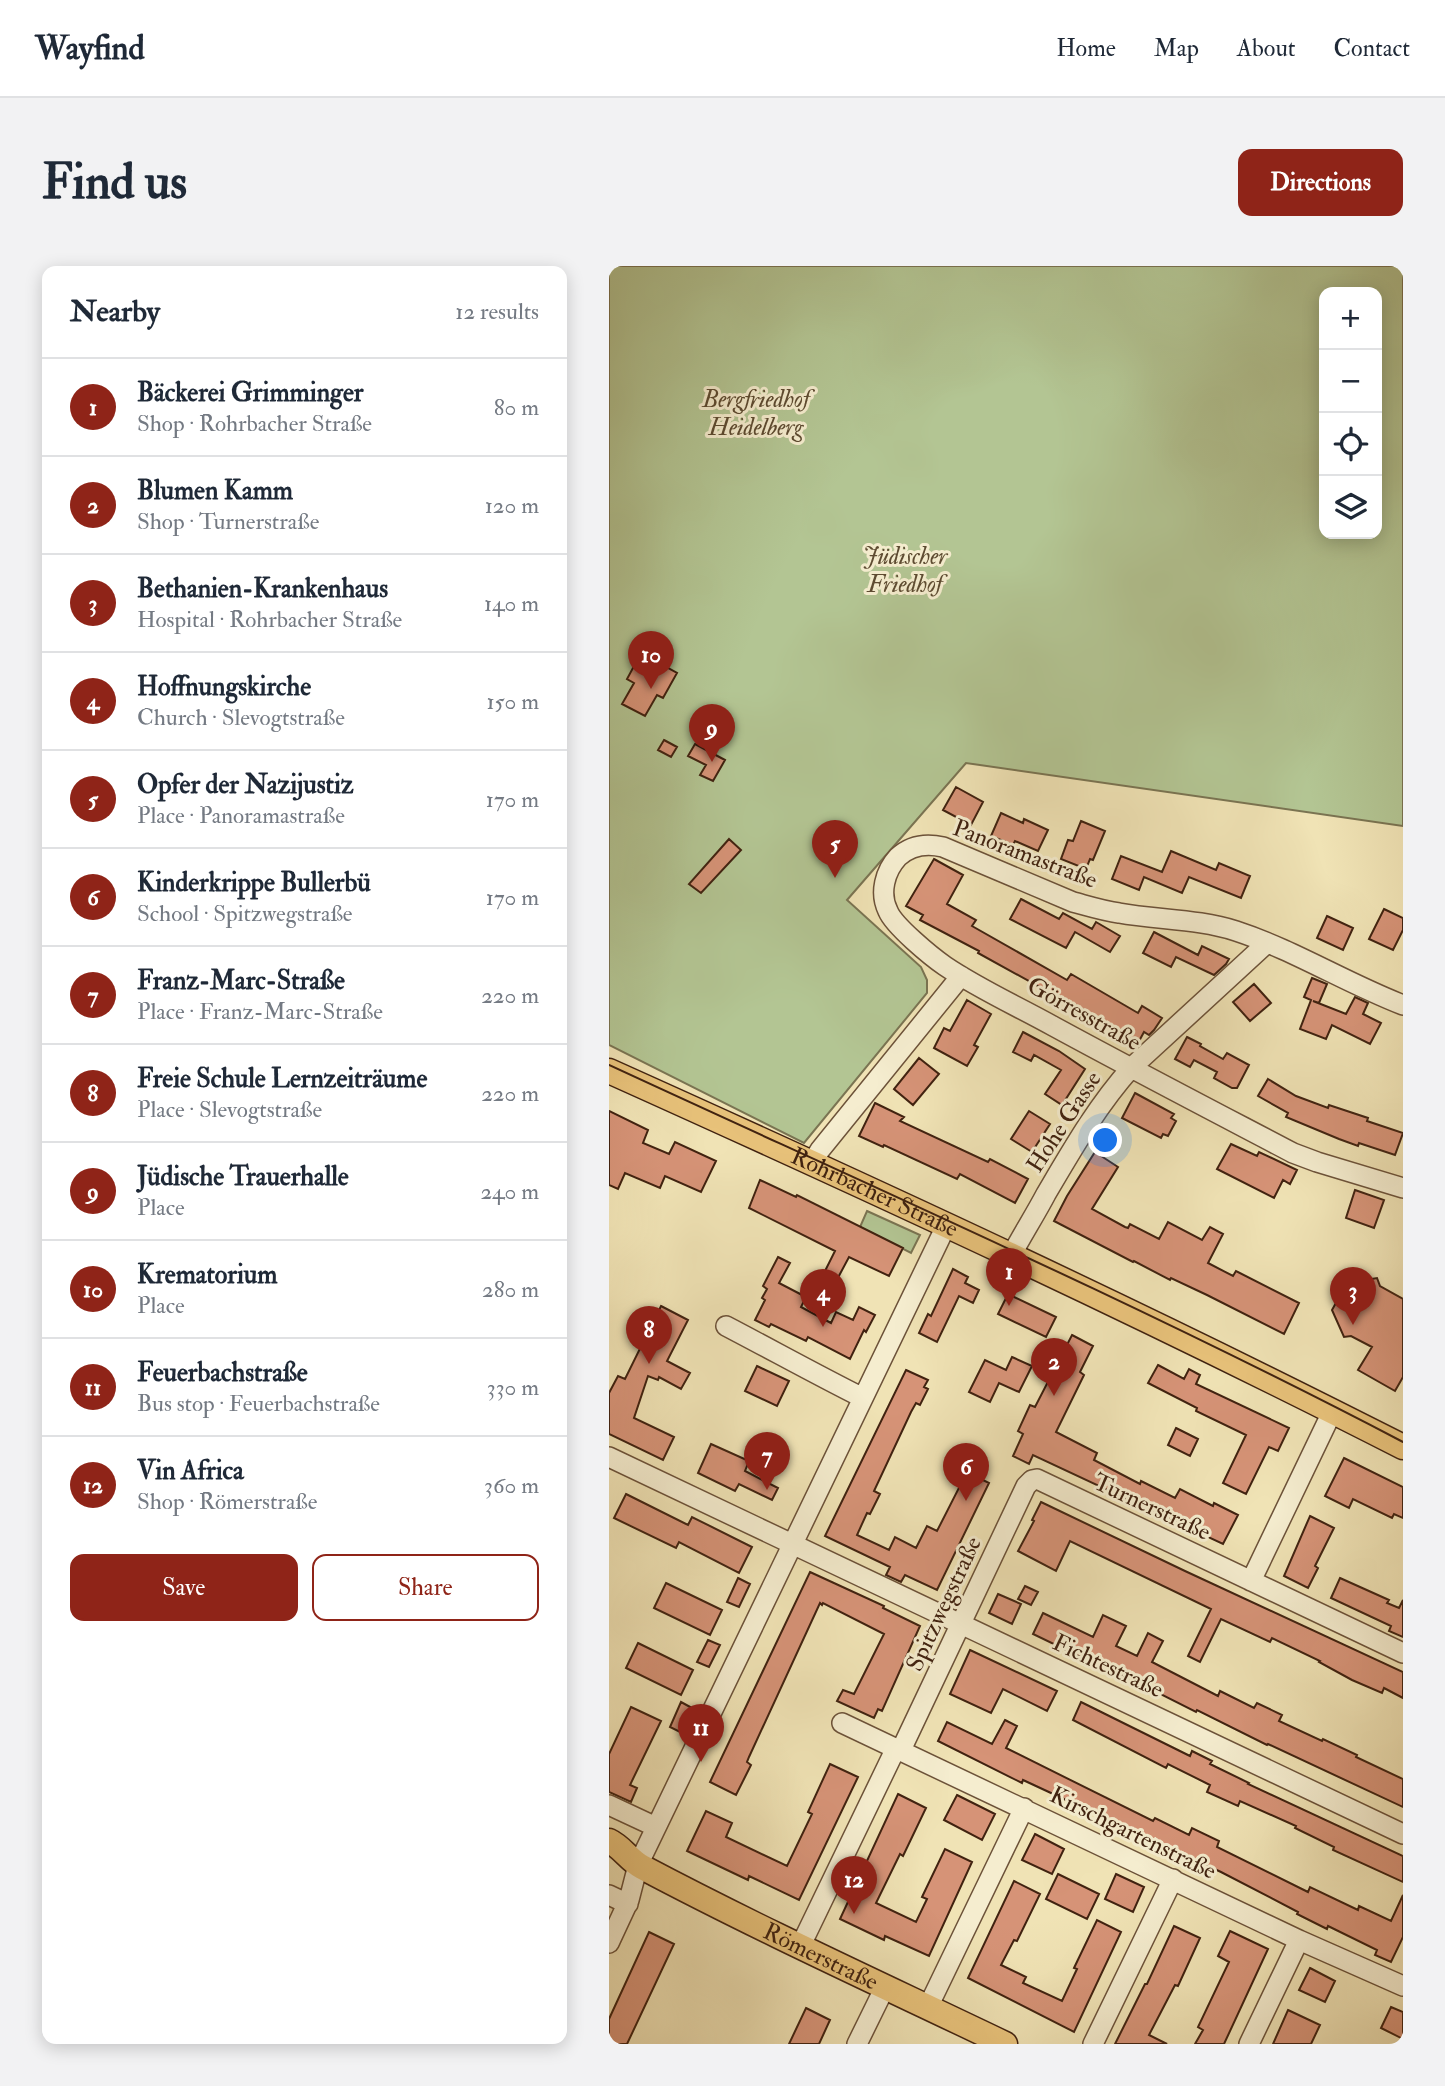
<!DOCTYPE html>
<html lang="en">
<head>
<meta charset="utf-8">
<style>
  :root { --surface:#fff; --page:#f2f2f3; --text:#1f2937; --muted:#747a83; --line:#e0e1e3; --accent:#8f2418 }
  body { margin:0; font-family:"IM FELL Double Pica",serif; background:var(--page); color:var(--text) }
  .controls { position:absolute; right:21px; top:21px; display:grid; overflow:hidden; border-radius:14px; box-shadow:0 4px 18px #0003 }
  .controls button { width:63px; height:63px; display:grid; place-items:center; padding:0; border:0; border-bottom:2px solid var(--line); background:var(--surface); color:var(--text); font:35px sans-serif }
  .you { position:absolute; left:497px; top:875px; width:24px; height:24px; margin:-18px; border:5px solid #fff; border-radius:50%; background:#1a73e8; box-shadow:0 0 0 10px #1a73e833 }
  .badge { display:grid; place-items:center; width:46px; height:46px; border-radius:50%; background:var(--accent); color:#fff; font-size:23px; font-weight:700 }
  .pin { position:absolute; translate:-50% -58px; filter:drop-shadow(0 2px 4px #0008) }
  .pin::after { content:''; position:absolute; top:37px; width:24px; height:21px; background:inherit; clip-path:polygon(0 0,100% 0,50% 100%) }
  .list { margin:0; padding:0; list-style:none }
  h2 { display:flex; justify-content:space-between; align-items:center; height:91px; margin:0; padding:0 28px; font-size:30px }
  h2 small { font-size:23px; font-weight:400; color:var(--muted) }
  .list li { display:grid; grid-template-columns:46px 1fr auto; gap:21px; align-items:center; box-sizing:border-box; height:98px; padding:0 28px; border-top:2px solid var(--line) }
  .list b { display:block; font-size:26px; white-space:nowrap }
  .list p { margin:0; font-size:23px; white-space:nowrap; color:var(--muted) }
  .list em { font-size:23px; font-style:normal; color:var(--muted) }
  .actions { display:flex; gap:14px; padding:21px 28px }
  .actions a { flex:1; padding:16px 0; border:2px solid var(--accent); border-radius:14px; text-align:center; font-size:24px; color:var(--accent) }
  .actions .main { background:var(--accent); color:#fff }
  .icon { flex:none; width:38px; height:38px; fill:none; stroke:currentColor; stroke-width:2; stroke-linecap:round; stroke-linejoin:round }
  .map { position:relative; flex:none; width:794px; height:1778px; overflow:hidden; border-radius:14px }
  header { display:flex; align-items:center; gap:42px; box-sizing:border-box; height:98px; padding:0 35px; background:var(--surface); border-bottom:2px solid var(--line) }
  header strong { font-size:33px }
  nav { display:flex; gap:38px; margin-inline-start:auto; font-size:24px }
  .intro { display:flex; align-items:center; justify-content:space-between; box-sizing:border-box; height:168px; padding:0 42px }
  h1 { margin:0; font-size:49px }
  .button { padding:18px 32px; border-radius:14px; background:var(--accent); color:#fff; font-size:24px; font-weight:700 }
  main { display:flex; gap:42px; padding:0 42px }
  aside { flex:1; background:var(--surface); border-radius:14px; box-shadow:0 4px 18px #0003 }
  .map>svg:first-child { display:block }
  .green { fill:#b3c593; stroke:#7a7452; stroke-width:2; fill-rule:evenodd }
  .building { fill:#d69377; stroke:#402210; stroke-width:2 }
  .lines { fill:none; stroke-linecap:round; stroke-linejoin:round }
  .minor-casing { stroke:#6c5239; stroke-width:22 }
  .major-casing { stroke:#402210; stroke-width:27 }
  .minor { stroke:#f5edcf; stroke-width:19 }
  .major { stroke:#e8c27a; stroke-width:24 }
  .tram { stroke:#402210; stroke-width:2 }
  .labels { text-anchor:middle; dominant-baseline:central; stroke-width:6; stroke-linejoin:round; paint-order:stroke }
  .park-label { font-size:24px; font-style:italic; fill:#5d4b31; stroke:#f5edcf }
  .street-label { font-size:24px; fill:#402210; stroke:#f5edcf }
</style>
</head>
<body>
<header>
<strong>Wayfind</strong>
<nav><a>Home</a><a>Map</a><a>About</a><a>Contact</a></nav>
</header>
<div class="intro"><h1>Find us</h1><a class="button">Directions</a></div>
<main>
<aside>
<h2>Nearby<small>12 results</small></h2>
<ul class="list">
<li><span class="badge">1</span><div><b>Bäckerei Grimminger</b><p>Shop · Rohrbacher Straße</p></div><em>80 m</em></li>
<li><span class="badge">2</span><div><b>Blumen Kamm</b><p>Shop · Turnerstraße</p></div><em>120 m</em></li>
<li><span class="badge">3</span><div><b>Bethanien-Krankenhaus</b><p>Hospital · Rohrbacher Straße</p></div><em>140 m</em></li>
<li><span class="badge">4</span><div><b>Hoffnungskirche</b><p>Church · Slevogtstraße</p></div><em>150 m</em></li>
<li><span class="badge">5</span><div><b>Opfer der Nazijustiz</b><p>Place · Panoramastraße</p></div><em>170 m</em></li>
<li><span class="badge">6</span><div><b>Kinderkrippe Bullerbü</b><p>School · Spitzwegstraße</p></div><em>170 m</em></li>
<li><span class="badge">7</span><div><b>Franz-Marc-Straße</b><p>Place · Franz-Marc-Straße</p></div><em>220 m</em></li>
<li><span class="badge">8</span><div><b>Freie Schule Lernzeiträume</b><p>Place · Slevogtstraße</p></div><em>220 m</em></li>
<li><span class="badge">9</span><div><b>Jüdische Trauerhalle</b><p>Place</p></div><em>240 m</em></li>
<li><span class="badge">10</span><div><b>Krematorium</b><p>Place</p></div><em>280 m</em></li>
<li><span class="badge">11</span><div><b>Feuerbachstraße</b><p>Bus stop · Feuerbachstraße</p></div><em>330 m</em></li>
<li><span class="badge">12</span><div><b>Vin Africa</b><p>Shop · Römerstraße</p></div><em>360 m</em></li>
</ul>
<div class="actions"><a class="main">Save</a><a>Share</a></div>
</aside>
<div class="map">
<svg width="794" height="1778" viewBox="0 0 794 1778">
  <rect width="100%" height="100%" fill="#f0e3b5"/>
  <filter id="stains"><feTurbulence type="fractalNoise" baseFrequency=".00286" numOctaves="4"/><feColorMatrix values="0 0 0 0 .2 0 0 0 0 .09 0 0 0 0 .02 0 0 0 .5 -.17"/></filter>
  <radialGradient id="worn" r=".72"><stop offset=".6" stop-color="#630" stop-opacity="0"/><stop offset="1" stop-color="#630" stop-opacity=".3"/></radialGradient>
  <path class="green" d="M0,0H794V560L357,497L238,634L312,701L318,714V727L195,877L0,779ZM715,26H768V268H715Z
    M258,945L311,969L302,987L251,961Z"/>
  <path class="building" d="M32,387L68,407L54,432L48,429L36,450L13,438L25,417L18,413Z
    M55,474L68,481L62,491L49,484Z
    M86,478L116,494L104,515L91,509L97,499L79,490Z
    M347,521L374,536L362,559L334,544Z
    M392,547L414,557L415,553L439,564L429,585L406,575L404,579L382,570Z
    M472,555L496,565L484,594L481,593L477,603L452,593L459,574L464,575Z
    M120,573L132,584L92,627L80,618Z
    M562,585L607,604L610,597L641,610L632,632L580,611L573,627L535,611L530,624L503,613L512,590L553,606Z
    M325,593L354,609L338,638L367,654L363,660L458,714L462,708L529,747L533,740L553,752L545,764L540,769L535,766L529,777L516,769L517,767L466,739L465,740L369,687L370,685L311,654L314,649L297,640Z
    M412,633L450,653L454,647L483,663L487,656L511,670L501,686L466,666L457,682L401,653Z
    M775,643L794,652V664L784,684L760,673Z
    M718,650L744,662L734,684L708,672Z
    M545,666L589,689L593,680L620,693L617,698L605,709L567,691L562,701L534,687Z
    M703,712L718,718L710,737L704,735L737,748L746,731L759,737L754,748L772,757L761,778L723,759L717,773L691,763L702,734L695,731Z
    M645,718L662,737L641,755L624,736Z
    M358,734L382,748L365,779L369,781L358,800L325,782L335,762L341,765Z
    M414,766L450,785L476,803L453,839L436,828L452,804L425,789L422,795L404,786Z
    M578,771L592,778L591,780L614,793L618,787L640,799L628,822H623L605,812L608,806L585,794L581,801L566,793Z
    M310,792L330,808L304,839L285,823Z
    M659,813L687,830L719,842L720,839L759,852L758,855L794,867L786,889L750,877L749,880L730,873L677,851L679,847L649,830Z
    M526,827L565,848L562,852L567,855L559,870L554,868L552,872L513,852Z
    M266,837L295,851L291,855L379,896L381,893L419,913L406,937L351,908L348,913L275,879L274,881L250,870Z
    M0,845L39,864L34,877L60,888L66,876L107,895L92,926L56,910L51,922L16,907L9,923L0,919Z
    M420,845L441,858L423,886L402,873Z
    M622,878L648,890L650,886L688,904L681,918L674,914L665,932L608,903Z
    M486,886L509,901L483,943L516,961L519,962L521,958L550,973L559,956L593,974L601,961L614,968L599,997L624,1010L627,1005L690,1037L675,1068L598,1029L562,1012L561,1014L525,995L524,996L445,955L458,930Z
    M151,914L187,931L188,929L294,982L280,1010L240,991L223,1023L210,1017L226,985L140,942Z
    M746,924L775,934L765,962L737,952Z
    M169,991L181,997L170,1017L197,1031L192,1041L222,1057L227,1046L244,1054L250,1041L266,1049L257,1066L255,1064L241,1093L199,1071L197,1075L162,1058L160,1061L146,1054L156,1034L153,1032L158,1023L154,1020Z
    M344,1003L359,1011L356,1017L370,1024L364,1037L350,1030L328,1076L310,1067L319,1048L322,1050Z
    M768,1012L771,1020L794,1033V1111L786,1125L749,1104L763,1081L742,1070L735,1071L723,1044L738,1017Z
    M399,1028L447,1051L437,1071L389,1048Z
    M52,1040L79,1054L58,1095L81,1107L72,1123L50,1111L49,1114L39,1110L25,1152L65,1171L54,1194L0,1168V1127L9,1110L16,1113Z
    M463,1069L484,1080L471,1106L475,1109L447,1166L488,1187L485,1194L531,1218L532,1215L566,1232L571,1223L604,1240L605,1237L629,1249L614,1278L424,1189L420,1198L404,1190L414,1168L409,1165L421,1139L426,1141Z
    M403,1091L423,1100L410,1126L390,1117L381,1136L360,1126L376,1094L397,1104Z
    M549,1099L575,1113L580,1103L591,1109L587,1118L680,1162L669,1185L660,1181L637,1228L614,1217L637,1169L587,1145L588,1142L539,1117Z
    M148,1100L180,1115L168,1140L136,1125Z
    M297,1104L319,1114L315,1121L319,1123L311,1139L307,1137L302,1146L265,1225L271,1228L261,1248L258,1247L248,1269L280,1284L286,1271L307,1282L318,1260L328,1265L358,1206L380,1217L328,1324L296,1309L292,1316L277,1309L281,1301L216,1270Z
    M567,1162L589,1173L581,1190L559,1179Z
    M102,1178L140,1195L136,1205L169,1222L163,1234L130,1218L126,1225L89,1207Z
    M735,1192L794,1221V1252L785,1248L783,1252L744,1233L740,1242L716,1230Z
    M17,1228L79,1259L83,1251L143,1281L130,1307L70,1276L67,1282L5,1252Z
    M432,1236L576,1305L794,1406V1432L775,1422L773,1427L743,1414L710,1396L711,1395L663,1372L661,1376L612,1353L591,1396L579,1390L602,1343L461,1275L447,1305L409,1285L425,1255L423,1254Z
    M701,1250L725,1262L706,1300L709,1302L699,1322L675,1310Z
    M201,1306L275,1340L274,1342L311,1360L273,1445L269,1443L265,1452L228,1435L234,1424L245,1428L275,1368L214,1337L213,1339L211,1337L140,1491L138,1496L142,1499L127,1529L101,1516Z
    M129,1312L141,1318L130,1341L118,1336Z
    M731,1312L780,1334L778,1337L790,1342L794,1334V1371L780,1365L782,1360L722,1332Z
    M57,1317L113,1344L101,1369L45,1342Z
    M416,1320L429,1326L422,1339L409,1333Z
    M389,1328L412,1338L403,1358L380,1347Z
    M434,1347L484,1371L494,1349L517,1360L507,1380L528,1390L539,1367L554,1375L543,1396L609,1430L611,1425L645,1442L648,1437L673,1449L670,1455L713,1475L714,1473L748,1489L747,1491L794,1513V1541L659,1478L658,1479L588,1444L587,1446L514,1409L513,1411L424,1368Z
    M99,1374L111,1379L100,1401L88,1396Z
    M29,1377L84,1404L72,1429L17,1402Z
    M361,1384L448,1425L438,1445L394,1423L382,1447L341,1428Z
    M72,1436L83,1442L71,1466L61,1461Z
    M472,1436L581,1490L583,1485L603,1495L601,1498L640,1517L639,1518L794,1590V1616L724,1584L725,1581L686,1562L687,1560L631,1535L629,1540L598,1526L601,1519L559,1498L557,1502L464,1454Z
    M22,1441L52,1455L21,1519L28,1522L22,1536L0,1526V1488Z
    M396,1454L408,1460L397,1482L544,1555L546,1552L580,1569L583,1562L610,1575L608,1581L699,1626L701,1621L749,1644L750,1640L782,1655L794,1629V1671L782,1696L766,1689L768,1684L719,1660L718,1663L688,1648L689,1646L612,1606L414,1514L413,1517L329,1475L338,1456L383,1478Z
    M221,1498L249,1511L190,1634L140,1610L139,1614L78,1585L97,1545L123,1557L117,1571L178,1600L203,1548L199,1546Z
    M289,1528L317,1542L294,1590L291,1588L267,1637L307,1656L318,1633L313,1631L336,1583L363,1596L320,1690L276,1670L275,1674L231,1653Z
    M348,1529L386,1548L373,1574L335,1554Z
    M426,1568L455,1583L443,1608L413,1594Z
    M449,1608L490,1628L478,1653L437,1633Z
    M507,1608L535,1621L524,1646L496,1633Z
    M405,1615L431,1628L408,1675L405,1674L392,1699L417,1711L414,1717L453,1735L468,1703L465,1702L488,1654L512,1666L465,1766L359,1712Z
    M565,1660L591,1672L569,1720L566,1719L540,1769L558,1778H506L536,1718H538Z
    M621,1665L659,1683L615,1778H586L594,1764L589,1761L620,1696L609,1690Z
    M40,1666L65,1678L18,1778H0V1753Z
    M701,1702L726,1715L716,1736L690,1724Z
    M782,1741L794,1746V1773L772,1762Z
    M197,1742L221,1754L210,1778H180Z
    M679,1744L711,1759L702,1778H664Z"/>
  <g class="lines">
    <defs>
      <path id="minor" d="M794,739C737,717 685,684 627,665C590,653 549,654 510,647C495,645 479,640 464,636L334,581C317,577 302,579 289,591C276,605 270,627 279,645C285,660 323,691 336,700C370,723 408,740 444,760C523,803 604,845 684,887L708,896L794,922
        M203,897L211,884L352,710
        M402,990C413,969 426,949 437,928C463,884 488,840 522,802L658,677
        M117,1060C163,1084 208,1109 254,1132
        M0,1191L794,1568
        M642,1315L724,1144
        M233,1457L690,1674L794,1720
        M292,1484L417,1220L423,1214L428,1213L794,1387
        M0,1539L47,1561
        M0,1629L19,1638
        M0,1677L20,1634L29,1599L337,960
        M191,1681L287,1482
        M319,1741L415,1542
        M248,1778L276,1721
        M484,1778L564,1613
        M640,1778L690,1674"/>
      <g id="major">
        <path id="s1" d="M0,805C267,925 533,1048 794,1181"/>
        <path id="s2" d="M0,1575C13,1581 20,1594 33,1601C152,1664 275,1720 396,1778"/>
      </g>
    </defs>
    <use href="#minor" class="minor-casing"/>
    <use href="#major" class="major-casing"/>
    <use href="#minor" class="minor"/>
    <use href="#major" class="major"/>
    <path class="tram" d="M0,799C266,922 534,1040 794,1176"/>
  </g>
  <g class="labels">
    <g class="park-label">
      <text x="147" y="133">Bergfriedhof<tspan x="147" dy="28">Heidelberg</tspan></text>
      <text x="296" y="290">Jüdischer<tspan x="296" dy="28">Friedhof</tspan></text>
    </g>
    <g class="street-label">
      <text transform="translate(416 588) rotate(21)">Panoramastraße</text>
      <text transform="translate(475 748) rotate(29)">Görresstraße</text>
      <text transform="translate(455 856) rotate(-57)">Hohe Gasse</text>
      <text stroke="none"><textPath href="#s1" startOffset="292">Rohrbacher Straße</textPath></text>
      <text transform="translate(543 1241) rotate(25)">Turnerstraße</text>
      <text transform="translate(335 1338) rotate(-65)">Spitzwegstraße</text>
      <text transform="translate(499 1400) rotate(25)">Fichtestraße</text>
      <text transform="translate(524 1567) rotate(26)">Kirschgartenstraße</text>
      <text stroke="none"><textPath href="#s2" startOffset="242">Römerstraße</textPath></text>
    </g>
  </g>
  <rect width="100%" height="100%" filter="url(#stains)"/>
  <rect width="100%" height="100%" fill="url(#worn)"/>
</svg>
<div class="controls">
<button>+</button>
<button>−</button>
<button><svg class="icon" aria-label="locate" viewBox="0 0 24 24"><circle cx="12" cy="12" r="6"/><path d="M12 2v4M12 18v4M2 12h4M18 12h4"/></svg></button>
<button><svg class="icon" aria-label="layers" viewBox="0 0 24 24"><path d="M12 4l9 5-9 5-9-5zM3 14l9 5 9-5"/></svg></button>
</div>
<div class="you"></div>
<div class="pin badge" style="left:400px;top:1040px">1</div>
<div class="pin badge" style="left:445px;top:1130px">2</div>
<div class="pin badge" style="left:744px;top:1059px">3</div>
<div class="pin badge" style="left:214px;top:1061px">4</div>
<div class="pin badge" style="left:226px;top:612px">5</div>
<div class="pin badge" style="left:357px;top:1235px">6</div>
<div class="pin badge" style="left:158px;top:1224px">7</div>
<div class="pin badge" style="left:40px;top:1098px">8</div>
<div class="pin badge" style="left:103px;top:496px">9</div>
<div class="pin badge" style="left:42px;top:423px">10</div>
<div class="pin badge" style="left:92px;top:1496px">11</div>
<div class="pin badge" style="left:245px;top:1648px">12</div>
</div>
</main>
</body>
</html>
